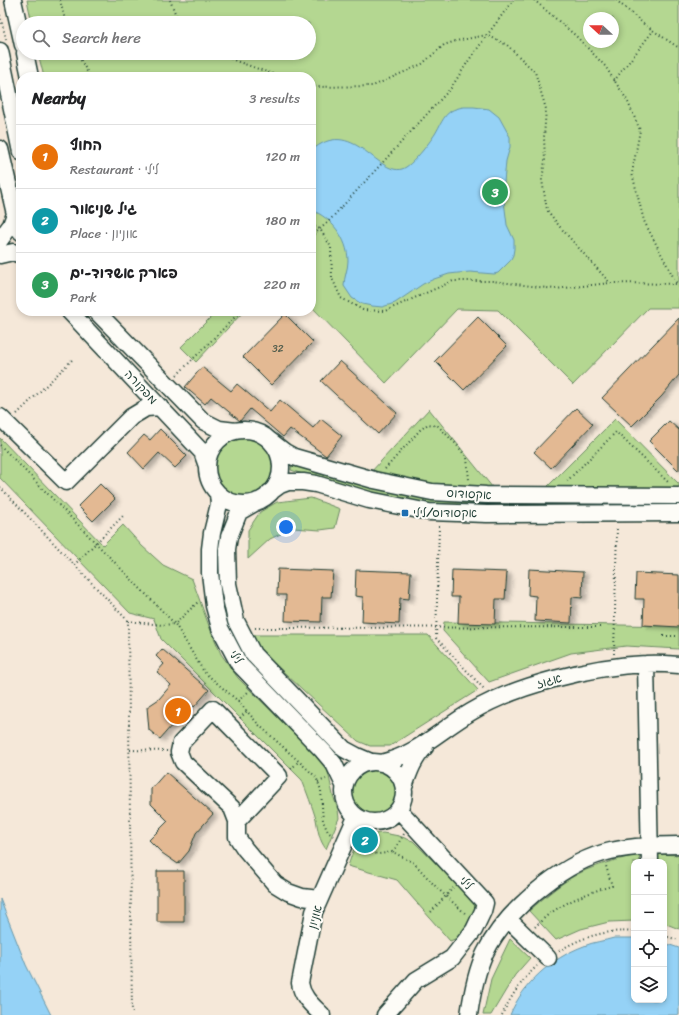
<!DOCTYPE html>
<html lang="en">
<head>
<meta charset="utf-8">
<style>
  :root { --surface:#fff; --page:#f2f2f2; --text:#202124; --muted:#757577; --line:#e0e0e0; --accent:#1f6fb2 }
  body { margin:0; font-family:Sriracha,"Playpen Sans Hebrew",sans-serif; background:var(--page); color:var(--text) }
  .controls { position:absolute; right:12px; bottom:12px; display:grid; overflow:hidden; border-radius:8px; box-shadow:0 2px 6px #0003 }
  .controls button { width:36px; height:36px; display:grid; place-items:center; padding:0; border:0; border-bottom:1px solid var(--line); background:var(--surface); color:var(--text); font:20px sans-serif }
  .compass { position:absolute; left:583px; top:12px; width:36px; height:36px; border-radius:50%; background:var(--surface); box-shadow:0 2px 6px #0003; rotate:291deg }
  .you { position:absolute; left:286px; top:527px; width:14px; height:14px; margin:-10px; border:3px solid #fff; border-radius:50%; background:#1a73e8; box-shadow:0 0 0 6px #1a73e833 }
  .badge { display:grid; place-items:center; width:26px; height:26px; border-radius:50%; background:var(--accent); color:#fff; font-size:13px; font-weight:700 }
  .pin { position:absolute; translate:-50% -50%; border:2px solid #fff; box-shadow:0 1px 4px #0006 }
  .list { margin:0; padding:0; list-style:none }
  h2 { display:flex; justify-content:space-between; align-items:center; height:52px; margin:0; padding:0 16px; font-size:17px }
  h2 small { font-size:13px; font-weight:400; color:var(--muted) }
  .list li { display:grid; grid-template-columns:26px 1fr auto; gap:12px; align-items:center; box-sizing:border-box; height:64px; padding:0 16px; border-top:1px solid var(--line) }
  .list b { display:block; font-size:15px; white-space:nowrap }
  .list p { margin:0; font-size:13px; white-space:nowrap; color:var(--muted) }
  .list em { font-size:13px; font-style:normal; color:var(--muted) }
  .icon { flex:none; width:22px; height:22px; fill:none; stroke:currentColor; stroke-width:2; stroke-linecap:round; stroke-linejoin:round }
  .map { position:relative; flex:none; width:679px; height:1015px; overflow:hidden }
  .search { position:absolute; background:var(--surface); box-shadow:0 2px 6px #0003; left:16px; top:16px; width:300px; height:44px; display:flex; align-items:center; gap:10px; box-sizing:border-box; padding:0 14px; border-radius:22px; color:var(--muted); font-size:15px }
  .panel { position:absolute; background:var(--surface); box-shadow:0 2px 6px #0003; left:16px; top:72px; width:300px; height:244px; border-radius:16px }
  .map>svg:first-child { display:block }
  .green { fill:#b4d791; stroke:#6a8a62; fill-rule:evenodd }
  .water { fill:#95d2f6; stroke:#6696a8 }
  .building { fill:#e3b993; stroke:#1f3d34; filter:url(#shadow) }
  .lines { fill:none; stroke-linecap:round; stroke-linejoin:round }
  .minor-casing { stroke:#1f3d34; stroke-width:19 }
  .path { stroke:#1f3d34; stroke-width:2; stroke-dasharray:1 3; stroke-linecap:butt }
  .minor { stroke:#fdfcf7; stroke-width:16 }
  .poi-dot { fill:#1f6fb2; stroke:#fdfcf7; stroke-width:1.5 }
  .labels { text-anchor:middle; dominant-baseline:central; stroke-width:4; stroke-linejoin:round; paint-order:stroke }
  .number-label { font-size:10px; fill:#505c4c }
  .street-label { font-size:12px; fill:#1f3d34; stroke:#fdfcf7 }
  .poi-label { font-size:12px; fill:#1f3d34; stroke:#fdfcf7; text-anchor:start }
</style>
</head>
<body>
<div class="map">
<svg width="679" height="1015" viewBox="0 0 679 1015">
  <defs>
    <filter id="shadow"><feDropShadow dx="4.5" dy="2.5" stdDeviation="2" flood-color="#0004"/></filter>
  </defs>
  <rect width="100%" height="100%" fill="#f5e8d9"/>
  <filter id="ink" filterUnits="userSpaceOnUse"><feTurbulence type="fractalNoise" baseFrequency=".025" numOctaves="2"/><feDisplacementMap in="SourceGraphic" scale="8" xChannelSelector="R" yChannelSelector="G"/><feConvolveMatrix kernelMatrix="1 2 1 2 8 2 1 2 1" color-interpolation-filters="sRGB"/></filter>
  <g filter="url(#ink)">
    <path class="green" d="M27,0H679V308H648L573,385L498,310L457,309L386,383L311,306V77H44L38,53H309V23H32ZM589,18H613V42H589Z
      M217,311H244L196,362L181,347Z
      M429,409L493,488H437L370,473Z
      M615,419L679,484V491L544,490Z
      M214 467a30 30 0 1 1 60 0a30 30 0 1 1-60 0Z
      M0,438L103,545L123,525L142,546L163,565L192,579L209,626L221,654L238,678L324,763L328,772L333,795L338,810L339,818L326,849C319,840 318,830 316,819C312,806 307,793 302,780L161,639L154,619L130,613L0,478Z
      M292,463L373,484L679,499V513L459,508L405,501L317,479L291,470Z
      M311,498L340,509L335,528L320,530L293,528L270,539L248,559V530L260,512L277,502Z
      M444,622L679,626V649L626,646L571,653L489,682L443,631Z
      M250,635H428L478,690L390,746H370L358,741L345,729L260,650Z
      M348 792a26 26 0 1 1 52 0a26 26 0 1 1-52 0Z
      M383,833L399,836L413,841L479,906L473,913L460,937L450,941L397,880L348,866C356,843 356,835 383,833Z
      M656,854L679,855V929L664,923V862H656Z
      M639,855L640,862H634V921L609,922L581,929L556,940L529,911C546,896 565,879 586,870C604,863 621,858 639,855Z
      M510,939L530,958L515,975L491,1015H483L491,979Z"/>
    <path class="water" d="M463,107H474L489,109L499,117L510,137V147L506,161L503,193L507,225L514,240V249L513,255L510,261L498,273L494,274L470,272L458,273L449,274L434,279L423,284L395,303L382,307L372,306L362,304L352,298L344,286C344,277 348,269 348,261C348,239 331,217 311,210V151C352,115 377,176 402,169C412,166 429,143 435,134C440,126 443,116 451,111C454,109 459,108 463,107Z
      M0,899L26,965L51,1015H0Z
      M614,938H634V1000H664V943L679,948V1015H510C523,983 552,958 584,946C593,942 604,941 614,938Z"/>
    <path class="building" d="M285,314L313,342L271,385L243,357Z
      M478,317L507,346L464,390L435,361Z
      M679,318V375L662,396L632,426L602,398Z
      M340,361L397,413L378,434L321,381Z
      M202,367L231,391L237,384L270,412L280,400L313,428L321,419L342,436L326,456L290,429L283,437L250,409L240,421L211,397L205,404L185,387Z
      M576,408L593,424L551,468L534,452Z
      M669,421L679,430V471L649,441Z
      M160,429L187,456L175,468L159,453L144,469L128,452L144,435L150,440Z
      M100,484L115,499L93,521L78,506Z
      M278,569L333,571L331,597H322L321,622L285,621L286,595H277Z
      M529,569L583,572L582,598L572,597L571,623L535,621L536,596L528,595Z
      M356,570L411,572L409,599L400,598L399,624L362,622L363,597L355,596Z
      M452,570L507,572L505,599H496L495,624L458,623L459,597H451Z
      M636,573L679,575V627L643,625L644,599H635Z
      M162,649L209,690L194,707L190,704L160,739L149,730L147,707L159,699L171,685L157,672L164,664L156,656Z
      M166,772L213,814L196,833L189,851L178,864L162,853L149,840L168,821L151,804V789Z
      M157,871H184V922H157Z"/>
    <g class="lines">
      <defs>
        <path id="minor" d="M13,0L23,45
          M0,51L21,152
          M25,53L30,77
          M0,149L15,214L21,232
          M0,240L11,225L15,214
          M0,255L13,252L21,255
          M69,311L202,452L207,466
          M96,311L203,421L219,429L236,431
          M0,417L66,482L131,417L146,408L160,407
          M207 467a37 37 0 1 1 74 0a37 37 0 1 1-74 0Z
          M268,439L285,452L294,457L374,480L432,492L486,495L679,496
          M269,493L280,485L288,482H303L316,484L369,500L429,512L487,514L679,513
          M218,494L219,504L212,533L210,549V573L214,606L220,628L239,664L323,751L334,764L344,785
          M258,501L239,512L229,537L227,549L228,584L236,621L253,654L344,749L357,756L371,762
          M646,664L650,862
          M344 792a30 30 0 1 1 60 0a30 30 0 1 1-60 0Z
          M381,763C417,755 440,730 471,712C516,685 593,666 646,664C657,663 668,664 679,665
          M404,787C409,772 414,758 425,747
          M237,821L279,776L213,709L181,743L179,752L183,762L232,808L237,821V837L245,849L275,884L288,892L302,897L319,899
          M508,919L548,958
          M322,1015C312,1005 302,997 300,983L314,912L356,817
          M385,1015L416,980L452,958L474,930L483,911L485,903L399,810
          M469,1015C472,994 476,972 485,953C505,912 559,866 603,853C628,846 654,845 679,845"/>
      </defs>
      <use href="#minor" class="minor-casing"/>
      <path class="path" d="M60,0L63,12L66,23
        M170,0L175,13L181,23
        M534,0L576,36L605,66L627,100L640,130L632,173L644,221L677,284
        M616,0L645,25L679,48
        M0,15L6,39
        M77,53L90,77
        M220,53L236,61L281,77
        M614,81L653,31
        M311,85L316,87L373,86L422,64L444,45L456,41L487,35L507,45L535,72L546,109L544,137L545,160L542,180L547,210L560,227L610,283
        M311,225L320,229L331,247L332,278L341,298L363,310L385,311L453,281H492L555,289L610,283L679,284
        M311,237L328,222L451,88L469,60L513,0
        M177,375L241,311
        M17,414L73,359
        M0,445L175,624L199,601
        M385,469L420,430L428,424L438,426L456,444L467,458L469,480
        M567,481L616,432L668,482
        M0,487L128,621L132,1015
        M439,526L436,638L485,690
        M74,565L123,516
        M128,621L162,625L175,624L204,672L238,701L259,725L316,777L321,790L323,821L328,832L333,836
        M255,628L602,627
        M663,636H679
        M614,654L617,526
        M238,701L248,692
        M240,718L247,711
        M130,750L167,751
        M291,769L298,762
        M318,782L326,779
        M356,849L364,852L379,854L393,852L414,863L437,888L467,915
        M393,852L404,834
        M431,912L453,888
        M535,927C540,922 546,916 552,912C570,900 592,891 612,886L606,866
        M664,936L679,940
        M559,951C581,937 608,929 634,932
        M502,1015C511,996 522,980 537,966"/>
      <use href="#minor" class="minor"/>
    </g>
  </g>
  <rect class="poi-dot" x="401" y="509" width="8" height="8" rx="2"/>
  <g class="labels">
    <g class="number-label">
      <text x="278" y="349">32</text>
    </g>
    <g class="street-label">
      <text transform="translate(141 387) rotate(47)">מפקורה</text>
      <text transform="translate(469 494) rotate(3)">אקסודוס</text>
      <text transform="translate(236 657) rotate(58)">לילי</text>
      <text transform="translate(549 681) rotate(-16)">אגוז</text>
      <text transform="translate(466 883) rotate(47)">לילי</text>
      <text transform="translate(315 917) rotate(-74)">אוניון</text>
    </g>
    <g class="poi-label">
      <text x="413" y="513">אקסודוס/לילי</text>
    </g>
  </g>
</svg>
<div class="controls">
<button>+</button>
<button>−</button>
<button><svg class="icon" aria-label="locate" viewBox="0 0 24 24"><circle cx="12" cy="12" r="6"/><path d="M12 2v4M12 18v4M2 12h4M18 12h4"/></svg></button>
<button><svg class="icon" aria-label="layers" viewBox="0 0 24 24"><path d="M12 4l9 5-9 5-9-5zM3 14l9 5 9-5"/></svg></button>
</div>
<svg class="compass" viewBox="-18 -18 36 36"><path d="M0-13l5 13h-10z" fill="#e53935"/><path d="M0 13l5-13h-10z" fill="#757577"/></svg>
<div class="you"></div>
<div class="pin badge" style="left:178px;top:711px;background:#e8710a">1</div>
<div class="pin badge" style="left:365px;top:840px;background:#0f9aa8">2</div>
<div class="pin badge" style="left:495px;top:192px;background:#2e9e5b">3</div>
<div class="search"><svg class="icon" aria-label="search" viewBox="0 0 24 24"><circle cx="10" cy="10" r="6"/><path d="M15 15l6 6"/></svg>Search here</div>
<section class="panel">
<h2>Nearby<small>3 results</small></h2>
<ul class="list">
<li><span class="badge" style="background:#e8710a">1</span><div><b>החוף</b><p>Restaurant · לילי</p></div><em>120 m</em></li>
<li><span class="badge" style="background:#0f9aa8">2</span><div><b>גיל שניאור</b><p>Place · אוניון</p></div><em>180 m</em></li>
<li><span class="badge" style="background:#2e9e5b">3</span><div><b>פארק אשדוד-ים</b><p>Park</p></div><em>220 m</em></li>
</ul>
</section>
</div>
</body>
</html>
